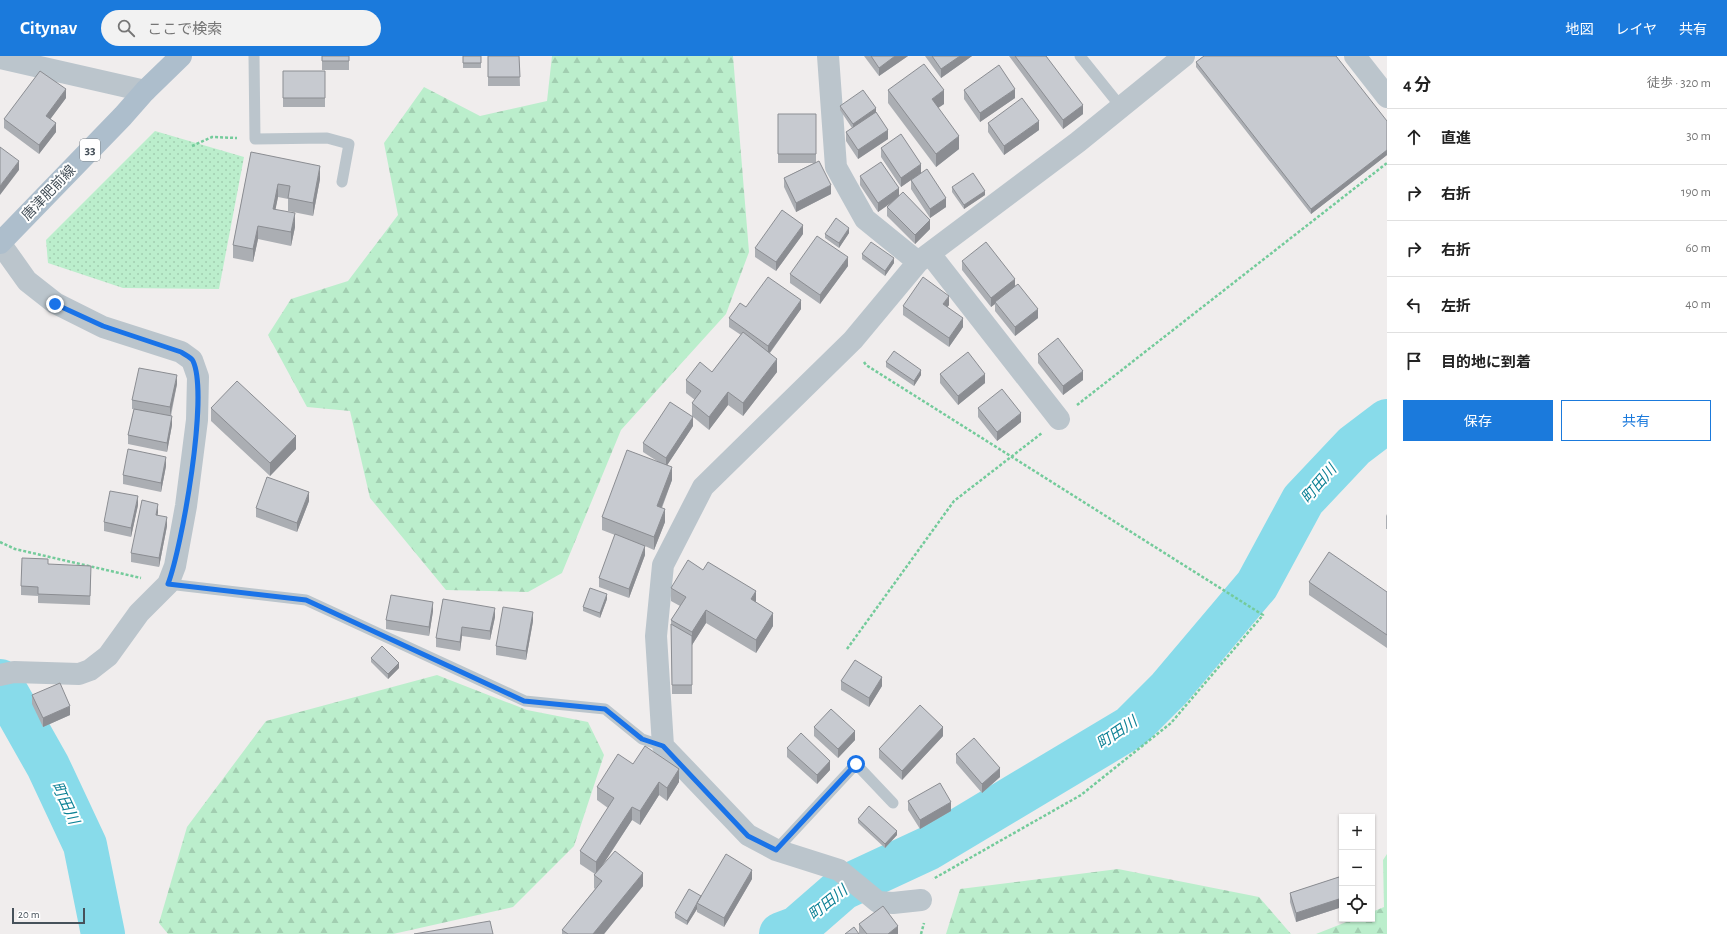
<!DOCTYPE html>
<html lang="ja">
<head>
<meta charset="utf-8">
<style>
  :root { --surface:#fff; --page:#f2f2f2; --text:#222; --muted:#767676; --line:#e0e0e0; --accent:#1b7adc }
  body { margin:0; font-family:"Alegreya Sans","Noto Sans JP",sans-serif; background:var(--page); color:var(--text) }
  .controls { position:absolute; right:12px; bottom:12px; display:grid; overflow:hidden; border-radius:0px; box-shadow:0 1px 3px #0004 }
  .controls button { width:36px; height:36px; display:grid; place-items:center; padding:0; border:0; border-bottom:1px solid var(--line); background:var(--surface); color:var(--text); font:20px sans-serif }
  .scale { position:absolute; left:12px; bottom:10px; width:73px; box-sizing:border-box; padding-left:4px; border:2px solid #46515a; border-top:0; font-size:11px; line-height:14px; white-space:nowrap; color:#46515a; -webkit-text-stroke:3px #fff; paint-order:stroke }
  .stop { position:absolute; width:12px; height:12px; margin:-9px; border:3px solid #1a73e8; border-radius:50%; background:#fff }
  .stop.end { background:#1a73e8; border-color:#fff; box-shadow:0 1px 4px #0008 }
  .list { margin:0; padding:0; list-style:none }
  h2 { display:flex; justify-content:space-between; align-items:center; height:52px; margin:0; padding:0 16px; font-size:17px }
  h2 small { font-size:13px; font-weight:400; color:var(--muted) }
  .list li { display:grid; grid-template-columns:26px 1fr auto; gap:12px; align-items:center; box-sizing:border-box; height:56px; padding:0 16px; border-top:1px solid var(--line) }
  .list b { display:block; font-size:15px; white-space:nowrap }
  .list em { font-size:13px; font-style:normal; color:var(--muted) }
  .actions { display:flex; gap:8px; padding:12px 16px }
  .actions a { flex:1; padding:9px 0; border:1px solid var(--accent); border-radius:0px; text-align:center; font-size:14px; color:var(--accent) }
  .actions .main { background:var(--accent); color:#fff }
  .icon { flex:none; width:22px; height:22px; fill:none; stroke:currentColor; stroke-width:2; stroke-linecap:round; stroke-linejoin:round }
  .map { position:relative; flex:none; width:1387px; height:878px; overflow:hidden }
  header { display:flex; align-items:center; gap:24px; box-sizing:border-box; height:56px; padding:0 20px; background:var(--accent); color:#fff }
  header strong { font-size:19px }
  nav { display:flex; gap:22px; margin-inline-start:auto; font-size:14px }
  .search { width:280px; height:36px; background:var(--page); display:flex; align-items:center; gap:10px; box-sizing:border-box; padding:0 14px; border-radius:22px; color:var(--muted); font-size:15px }
  main { display:flex }
  aside { flex:1; background:var(--surface) }
  .map>svg:first-child { display:block }
  .forest { fill:url(#forest-firs) }
  .park { fill:url(#park-dots) }
  .lines { fill:none; stroke-linecap:round; stroke-linejoin:round }
  .river { stroke:#88dbea; stroke-width:44 }
  .path { stroke:#74cb9b; stroke-width:2.5; stroke-dasharray:3 2; stroke-linecap:butt }
  .service { stroke:#bbc5cc; stroke-width:11 }
  .minor { stroke:#bbc5cc; stroke-width:22 }
  .primary { stroke:#adbecc; stroke-width:22 }
  .wall { fill:#abaeb3 }
  .shaded-wall { fill:#8b8d92 }
  .building { fill:#c7cad0; stroke:#8b8d92 }
  .route { stroke:#1a73e8; stroke-width:5 }
  .labels { text-anchor:middle; dominant-baseline:central; stroke-width:4; stroke-linejoin:round; paint-order:stroke }
  .shield { fill:#fff; stroke:#7e858c; stroke-width:1 }
  .shield-label { font-size:13px; font-weight:bold; fill:#46515a }
  .street-label { font-size:14px; fill:#46515a; stroke:#fff }
  .water-label { font-size:15px; font-style:italic; fill:#0e8296; stroke:#fff }
</style>
</head>
<body>
<header>
<strong>Citynav</strong>
<div class="search"><svg class="icon" aria-label="search" viewBox="0 0 24 24"><circle cx="10" cy="10" r="6"/><path d="M15 15l6 6"/></svg>ここで検索</div>
<nav><a>地図</a><a>レイヤ</a><a>共有</a></nav>
</header>
<main>
<div class="map">
<svg width="1387" height="878" viewBox="0 0 1387 878">
  <defs>
    <pattern id="forest-firs" width="22" height="20" patternUnits="userSpaceOnUse"><rect width="22" height="20" fill="#bec"/><path d="M5 1l3.5 6h-7zM16 11l3.5 6h-7z" fill="#a2ceb1"/></pattern>
    <pattern id="park-dots" width="8" height="8" patternUnits="userSpaceOnUse"><rect width="8" height="8" fill="#bec"/><path d="M2 2h.1M6 6h.1" fill="none" stroke="#a2ceb1" stroke-width="1.8" stroke-linecap="round"/></pattern>
  </defs>
  <rect width="100%" height="100%" fill="#f0eded"/>
  <path class="forest" d="M552,0H733L749,196L726,258L621,374L562,517L528,536L446,534L370,442L350,355L307,351L268,279L291,243L348,225L398,159L384,87L424,31L480,60L547,45Z
    M437,619L527,654L588,666L604,699L574,790L513,851L393,878H168L159,867L187,771L266,665Z
    M1387,798V878H1316L1354,863H1372V856L1384,851L1383,804Z
    M1118,813L1259,841L1291,878H946L960,833Z"/>
  <path class="park" d="M155,75L244,101L219,233L123,232L48,207L46,184Z"/>
  <g class="lines">
    <path class="river" d="M0,625L48,710L85,789L103,878
      M781,878L797,872L843,832L929,792L1131,671L1169,633L1257,529L1303,444L1354,390L1387,365"/>
    <path class="path" d="M192,90L212,81L237,82
      M864,306L866,309L1263,559L1171,667L1081,739L933,823
      M1077,349L1387,107
      M0,486L15,493L141,522
      M847,593L954,445L1042,377
      M921,878L924,867"/>
    <path class="service" d="M254,0L255,83L327,82L349,88L342,126
      M1080,0L1121,51
      M168,528L306,544L525,645L605,653L642,683L663,690
      M776,794L856,708L893,747"/>
    <path class="minor" d="M828,0L836,111L865,163L918,206
      M1355,0L1387,41
      M0,2L145,35
      M930,198L1059,363
      M0,619L14,616L79,618L90,614L108,600L139,557L168,528L175,510L186,450L197,364L198,321L192,304L181,296L103,271L55,247L27,225L0,187
      M921,844L893,847L878,846L839,814L776,794L748,779L663,690L656,580L663,509L703,431L853,284L918,206L1078,86L1184,0"/>
    <path class="primary" d="M0,187L123,60L145,35L181,0"/>
  </g>
  <path class="wall" d="M322,0H349V14H322Z
    M463,0H481V12H463Z
    M488,0H519L520,30H488Z
    M864,0H908L879,20Z
    M925,0H972L941,22Z
    M1009,0H1046L1083,58L1063,73Z
    M1196,6L1387,65V99L1311,158L1196,11Z
    M283,15H325V51H283Z
    M888,34L944,48L938,52L959,93L936,111L888,47Z
    M964,34L1015,42L980,66L964,43Z
    M66,42L50,63L56,76L39,98L4,72V63Z
    M840,50L876,56L888,83L858,103L846,85V76L852,72L840,54Z
    M778,58H816V106L831,138L796,156L784,131V122L814,107H778Z
    M988,67L1039,74L1004,99L988,76Z
    M881,92L921,117L946,151L930,162L911,133V124L901,131L881,101Z
    M251,96L320,123L313,160L288,155V143L278,141L275,154L295,171L291,190L258,183L253,206L233,202V189Z
    M860,120L899,139L930,173L915,188L887,160V151L894,145L878,156L860,129Z
    M952,131L985,139L964,153L952,136Z
    M849,177L839,192L825,182V178Z
    M803,178L776,215L755,201V192Z
    M862,198L894,207L885,220L862,203Z
    M962,205L1015,229L1038,262L1015,280L995,255V248L991,251L962,214Z
    M848,210L820,248L790,227V218Z
    M949,249L947,251L963,271L949,291L903,259V250Z
    M746,251L801,253L770,297L777,316L743,360L728,349L709,374L692,360V347L695,344L686,337V324L712,316L741,279L729,271V262Z
    M1038,298L1083,324L1063,339L1038,307Z
    M886,306L921,319L914,330L886,311Z
    M940,318L985,327L958,349L940,327Z
    M177,328L171,360L172,369L167,396L128,388V379L134,353H132V344Z
    M211,352L296,393L270,420L211,365Z
    M978,352L1021,366L997,385L978,361Z
    M693,370L667,409L672,424L662,452L665,466L654,494L645,490V499L629,542L599,531V522L615,479L602,474V461L657,405L643,396V387Z
    M166,410L161,436L123,428V419Z
    M309,445L297,476L256,461V452Z
    M138,449L131,481L104,475V466Z
    M158,457L157,459L167,470L159,511L131,506V497Z
    M1387,458V473H1386V460Z
    M48,508L91,519L90,549L38,547V540L21,539V530Z
    M1309,526L1387,536V592L1309,539Z
    M671,532L756,547L773,570L756,597L706,567L692,589V638H672L671,564L680,550L671,545Z
    M443,543L495,561L490,584L462,580L460,595L436,591V582Z
    M607,543L600,562L583,555V551Z
    M433,555L429,580L386,573V564Z
    M533,565L526,604L496,599V590Z
    M371,602L399,612L388,623L371,606Z
    M841,625L882,630L869,651L841,634Z
    M32,639L70,659L43,671L32,648Z
    M814,671L855,684L838,702L814,680Z
    M943,680L902,724L879,702V693Z
    M787,692L830,714L817,728L787,701Z
    M956,698L1000,721L982,737L956,707Z
    M633,708L679,726L667,745L659,739L640,769L632,764L601,812L643,830L604,878H562V874L595,833L594,832V819L595,818L580,808V795L608,752L597,744V731Z
    M908,745L951,755L920,773L908,754Z
    M858,763L897,779L885,792L858,767Z
    M1342,820V851L1296,866L1290,846V837Z
    M752,823L724,871L697,856V853L687,869L675,862V857L701,840Z
    M859,868L898,878H859Z"/>
  <path class="shaded-wall" d="M895,0H908L879,20V12Z
    M960,0H972L941,22V13Z
    M66,33V42L46,69V60Z
    M1015,33V42L980,66V57Z
    M944,34V48L932,56V43Z
    M1083,49V58L1063,73V64Z
    M876,52V57L853,73V68Z
    M1039,65V74L1004,99V90Z
    M56,67V76L39,98V89Z
    M888,74V83L858,103V94Z
    M959,80V93L936,111V98Z
    M1387,94V99L1311,158V153Z
    M19,105V114L0,139V130Z
    M921,108V117L901,131V122Z
    M320,110V123L313,160V147Z
    M278,128V141L273,166V153Z
    M831,129V138L796,156V147Z
    M899,132V141L878,156V147Z
    M985,135V139L964,153V149Z
    M946,142V151L930,162V153Z
    M295,157V171L291,190V176Z
    M930,164V173L915,188V179Z
    M803,169V178L776,215V206Z
    M258,170V183L253,206V193Z
    M849,172V177L839,192V187Z
    M848,201V210L820,248V239Z
    M894,202V207L885,220V215Z
    M1015,223V232L995,246V248L991,251V242Z
    M949,240V249L943,257V248Z
    M801,244V253L768,299V290Z
    M1038,253V262L1015,280V271Z
    M963,262V271L949,291V282Z
    M777,303V316L743,360V347Z
    M921,314V319L914,330V325Z
    M1083,315V324L1063,339V330Z
    M985,318V327L958,349V340Z
    M177,319V328L170,360V351Z
    M728,336V349L709,374V361Z
    M1021,357V366L997,385V376Z
    M172,360V369L167,396V387Z
    M693,361V370L666,411V402Z
    M296,380V393L270,420V407Z
    M166,401V410L161,436V427Z
    M672,411V424L657,463V450Z
    M309,436V445L297,476V467Z
    M138,440V449L131,481V472Z
    M158,448V457L156,468V459Z
    M665,453V466L654,494V481Z
    M167,461V470L159,511V502Z
    M645,490V499L629,542V533Z
    M756,535V548L751,543Z
    M607,538V543L600,562V557Z
    M433,546V555L429,580V571Z
    M495,552V561L490,584V575Z
    M706,554V567L692,589V576Z
    M533,556V565L526,604V595Z
    M773,557V570L756,597V584Z
    M462,571V580L460,595V586Z
    M399,607V612L388,623V618Z
    M882,621V630L869,651V642Z
    M70,650V659L43,671V662Z
    M943,671V680L902,724V715Z
    M855,675V684L838,702V693Z
    M830,705V714L817,728V719Z
    M1000,712V721L982,737V728Z
    M679,713V726L667,745V732Z
    M659,726V739L640,769V755Z
    M951,746V755L920,773V764Z
    M632,751V764L596,819V806Z
    M897,775V779L885,792V788Z
    M752,814V823L724,871V862Z
    M643,817V830L604,878H593Z
    M1342,842V851L1296,866V857Z
    M697,848V853L687,869V865Z
    M898,870V878H888Z"/>
  <path class="building" d="M322,0H349V5H322Z
    M463,0H481V7H463Z
    M488,0H519L520,21H488Z
    M871,0H895L879,12Z
    M932,0H960L941,13Z
    M1015,0H1046L1083,49L1063,64Z
    M1204,0H1336L1387,65V94L1311,153L1196,6Z
    M924,8L944,34L932,43L959,80L936,98L888,34Z
    M999,9L1015,33L980,57L964,34Z
    M40,15L66,33L46,60L56,67L39,89L4,63Z
    M283,15H325V42H283Z
    M863,34L876,52L853,68L840,50Z
    M1022,42L1039,65L1004,90L988,67Z
    M876,56L888,74L858,94L846,76Z
    M778,58H816V98H778Z
    M901,78L921,108L901,122L881,92Z
    M0,91L19,105L0,130Z
    M251,96L320,110L313,147L288,142L290,130L278,128L273,153L295,157L291,176L258,170L253,193L233,189Z
    M819,105L831,129L796,147L784,122Z
    M881,106L899,132L878,147L860,120Z
    M927,113L946,142L930,153L911,124Z
    M973,117L985,135L964,149L952,131Z
    M903,136L930,164L915,179L887,151Z
    M782,154L803,169L776,206L755,192Z
    M836,162L849,172L839,187L825,178Z
    M817,180L848,201L820,239L790,218Z
    M871,186L894,202L885,215L862,198Z
    M986,186L1015,223L991,242L962,205Z
    M768,221L801,244L768,290L729,262L740,247L746,251Z
    M923,221L949,240L943,248L963,262L949,282L903,250Z
    M1018,228L1038,253L1015,271L995,246Z
    M743,276L777,303L743,347L728,336L709,361L692,347L701,335L686,324L700,306L712,316Z
    M1058,282L1083,315L1063,330L1038,298Z
    M894,295L921,314L914,325L886,306Z
    M968,296L985,318L958,340L940,318Z
    M139,312L177,319L170,351L132,344Z
    M237,325L296,380L270,407L211,352Z
    M1002,333L1021,357L997,376L978,352Z
    M670,346L693,361L666,402L643,387Z
    M134,353L172,360L167,387L128,379Z
    M128,393L166,401L161,427L123,419Z
    M627,394L672,411L657,450L665,453L654,481L602,461Z
    M267,421L309,436L297,467L256,452Z
    M110,435L138,440L131,472L104,466Z
    M142,444L158,448L156,459L167,461L159,502L131,497Z
    M615,478L645,490L629,533L599,522Z
    M1329,496L1387,536V579L1309,526Z
    M22,502L48,503V508L91,510L90,540L38,538V531L21,530Z
    M688,504L703,514L708,506L756,535L751,543L773,557L756,584L706,554L692,576L671,564L686,541L671,532Z
    M590,532L607,538L600,557L583,551Z
    M391,539L433,546L429,571L386,564Z
    M443,543L495,552L490,575L462,571L460,586L436,582Z
    M503,551L533,556L526,595L496,590Z
    M671,568L692,580V629H672Z
    M382,590L399,607L388,618L371,602Z
    M855,604L882,621L869,642L841,625Z
    M60,627L70,650L43,662L32,639Z
    M920,649L943,671L902,715L879,693Z
    M831,653L855,675L838,693L814,671Z
    M801,677L830,705L817,719L787,692Z
    M974,682L1000,712L982,728L956,698Z
    M645,690L679,713L667,732L659,726L640,755L632,751L596,806L580,795L614,742L597,731L618,698L633,708Z
    M940,727L951,746L920,764L908,745Z
    M869,750L897,775L885,788L858,763Z
    M615,795L643,817L593,878H568L562,874L602,825L594,819Z
    M726,798L752,814L724,862L697,847Z
    M1342,820V842L1296,857L1290,837Z
    M689,833L701,840L687,865L675,857Z
    M883,850L898,870L888,878H867L859,868Z
    M490,865L493,878H414Z
    M854,871L859,878H845Z"/>
  <g class="lines">
    <path class="route" d="M55,248L103,270L181,296C185,299 191,301 193,305C209,339 182,491 168,528L306,544L524,645L605,653L642,683L663,690L748,780L776,794L856,708"/>
  </g>
  <g class="labels">
    <rect class="shield" x="80" y="83" width="20" height="22" rx="3"/>
    <g class="shield-label">
      <text x="90" y="94">33</text>
    </g>
    <g class="street-label">
      <text transform="translate(49 137) rotate(-46)">唐津肥前線</text>
    </g>
    <g class="water-label">
      <text transform="translate(1319 428) rotate(-49)">町田川</text>
      <text transform="translate(1117 677) rotate(-34)">町田川</text>
      <text transform="translate(65 747) rotate(65)">町田川</text>
      <text transform="translate(828 847) rotate(-39)">町田川</text>
    </g>
  </g>
</svg>
<div class="controls">
<button>+</button>
<button>−</button>
<button><svg class="icon" aria-label="locate" viewBox="0 0 24 24"><circle cx="12" cy="12" r="6"/><path d="M12 2v4M12 18v4M2 12h4M18 12h4"/></svg></button>
</div>
<div class="scale">20 m</div>
<div class="stop" style="left:856px;top:708px"></div>
<div class="stop end" style="left:55px;top:248px"></div>
</div>
<aside>
<h2>4 分<small>徒歩 · 320 m</small></h2>
<ul class="list">
<li><svg class="icon" aria-label="ahead" viewBox="0 0 24 24"><path d="M12 20V5M6 11l6-6 6 6"/></svg><div><b>直進</b></div><em>30 m</em></li>
<li><svg class="icon" aria-label="right" viewBox="0 0 24 24"><path d="M7 20v-9h11M14 6l5 5-5 5"/></svg><div><b>右折</b></div><em>190 m</em></li>
<li><svg class="icon" aria-label="right" viewBox="0 0 24 24"><path d="M7 20v-9h11M14 6l5 5-5 5"/></svg><div><b>右折</b></div><em>60 m</em></li>
<li><svg class="icon" aria-label="left" viewBox="0 0 24 24"><path d="M17 20v-9H6M10 6l-5 5 5 5"/></svg><div><b>左折</b></div><em>40 m</em></li>
<li><svg class="icon" aria-label="arrive" viewBox="0 0 24 24"><path d="M6 21V4h12l-3 4 3 4H6"/></svg><div><b>目的地に到着</b></div></li>
</ul>
<div class="actions"><a class="main">保存</a><a>共有</a></div>
</aside>
</main>
</body>
</html>
